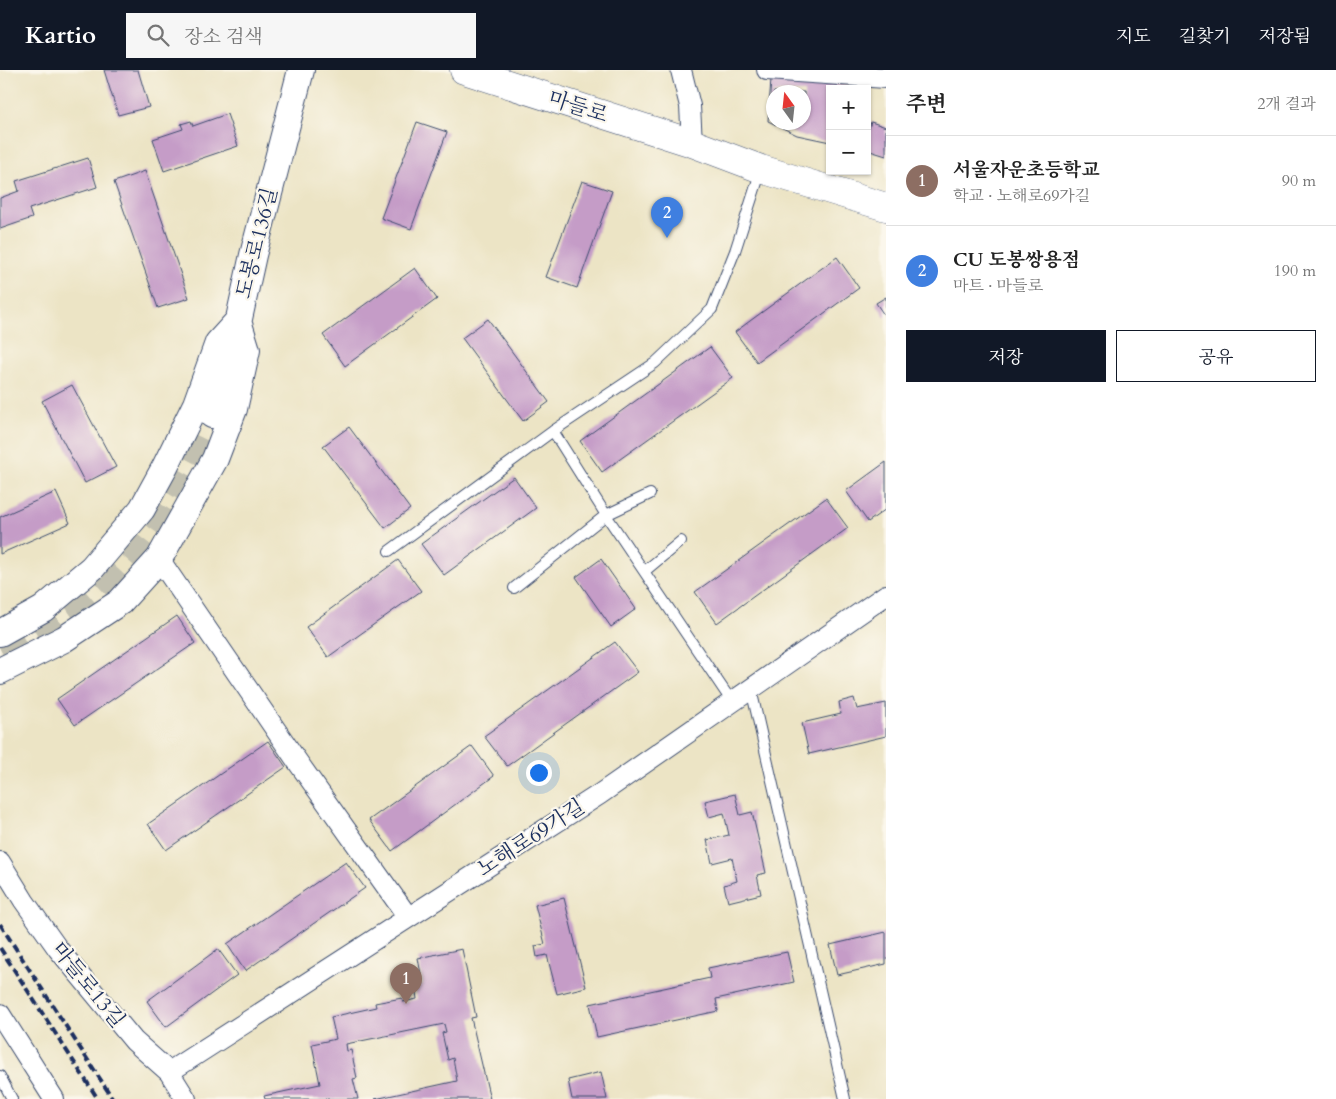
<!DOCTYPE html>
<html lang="ko">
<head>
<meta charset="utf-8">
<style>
  :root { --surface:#fff; --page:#f6f6f6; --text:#222; --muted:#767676; --line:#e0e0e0; --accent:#111827 }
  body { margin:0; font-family:Cardo,"Noto Serif KR",serif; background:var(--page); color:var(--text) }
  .controls { position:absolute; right:15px; top:15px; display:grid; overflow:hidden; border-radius:0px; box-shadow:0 1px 4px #0004 }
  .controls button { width:45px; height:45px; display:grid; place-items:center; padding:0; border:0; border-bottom:1px solid var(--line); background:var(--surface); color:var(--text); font:25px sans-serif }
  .compass { position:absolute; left:766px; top:15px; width:45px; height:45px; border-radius:50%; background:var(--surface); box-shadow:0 1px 4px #0004; rotate:345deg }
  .you { position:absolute; left:538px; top:702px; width:18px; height:18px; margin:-12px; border:4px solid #fff; border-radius:50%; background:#1a73e8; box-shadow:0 0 0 8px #1a73e833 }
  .badge { display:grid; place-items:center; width:32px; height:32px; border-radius:50%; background:var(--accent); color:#fff; font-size:16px; font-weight:700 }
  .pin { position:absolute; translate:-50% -41px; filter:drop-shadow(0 1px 2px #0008) }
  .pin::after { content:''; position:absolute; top:26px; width:18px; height:15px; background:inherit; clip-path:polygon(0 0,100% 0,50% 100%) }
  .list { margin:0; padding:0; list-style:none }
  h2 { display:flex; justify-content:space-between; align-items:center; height:65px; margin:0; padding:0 20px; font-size:21px }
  h2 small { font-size:16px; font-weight:400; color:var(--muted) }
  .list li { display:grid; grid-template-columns:32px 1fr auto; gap:15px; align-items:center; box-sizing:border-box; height:90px; padding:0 20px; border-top:1px solid var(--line) }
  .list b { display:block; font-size:19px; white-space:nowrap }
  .list p { margin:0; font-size:16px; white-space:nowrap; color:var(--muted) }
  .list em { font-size:16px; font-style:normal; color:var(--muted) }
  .actions { display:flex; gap:10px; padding:15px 20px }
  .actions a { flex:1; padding:11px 0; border:1px solid var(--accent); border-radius:0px; text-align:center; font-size:18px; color:var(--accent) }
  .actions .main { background:var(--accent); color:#fff }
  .icon { flex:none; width:28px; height:28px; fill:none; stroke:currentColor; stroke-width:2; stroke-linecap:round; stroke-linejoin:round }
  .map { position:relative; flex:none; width:886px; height:1029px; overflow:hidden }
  header { display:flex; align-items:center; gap:30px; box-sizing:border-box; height:70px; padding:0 25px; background:var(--accent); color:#fff }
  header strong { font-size:24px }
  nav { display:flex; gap:28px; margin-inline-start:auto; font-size:18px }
  .search { width:350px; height:45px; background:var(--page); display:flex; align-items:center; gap:12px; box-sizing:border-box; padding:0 18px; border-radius:0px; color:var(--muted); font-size:19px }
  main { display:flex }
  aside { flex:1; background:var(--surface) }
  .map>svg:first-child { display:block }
  .building { fill:#c59cc7; fill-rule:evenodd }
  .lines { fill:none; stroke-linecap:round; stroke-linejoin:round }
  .tertiary-tunnel { stroke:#c2c0b0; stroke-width:26; stroke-dasharray:26 13; stroke-linecap:butt }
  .service-casing { stroke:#3a4a6d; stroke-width:12 }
  .minor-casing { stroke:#3a4a6d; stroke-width:22 }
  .tertiary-casing { stroke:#3a4a6d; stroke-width:28 }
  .secondary-casing { stroke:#3a4a6d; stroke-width:29 }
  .service { stroke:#fff; stroke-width:10 }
  .minor { stroke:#fff; stroke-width:20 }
  .tertiary { stroke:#fff; stroke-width:26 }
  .secondary { stroke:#fff; stroke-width:28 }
  .rail { stroke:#1b2f5e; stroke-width:4; stroke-dasharray:8 4; stroke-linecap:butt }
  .labels { text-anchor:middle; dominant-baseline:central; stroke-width:4.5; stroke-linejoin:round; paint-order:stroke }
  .street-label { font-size:21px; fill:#1b2f5e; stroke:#fbf7ec }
</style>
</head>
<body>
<header>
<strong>Kartio</strong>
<div class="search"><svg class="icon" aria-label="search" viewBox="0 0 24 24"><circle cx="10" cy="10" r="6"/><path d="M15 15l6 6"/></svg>장소 검색</div>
<nav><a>지도</a><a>길찾기</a><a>저장됨</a></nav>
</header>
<main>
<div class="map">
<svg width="886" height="1029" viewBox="0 0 886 1029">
  <rect width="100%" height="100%" fill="#fbf7ec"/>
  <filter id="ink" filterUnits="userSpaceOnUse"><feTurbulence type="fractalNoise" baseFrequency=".02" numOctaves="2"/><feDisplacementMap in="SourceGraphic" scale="10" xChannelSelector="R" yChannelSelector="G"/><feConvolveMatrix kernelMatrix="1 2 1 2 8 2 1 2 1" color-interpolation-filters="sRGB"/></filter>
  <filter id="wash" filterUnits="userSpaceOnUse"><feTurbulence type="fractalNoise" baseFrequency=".0096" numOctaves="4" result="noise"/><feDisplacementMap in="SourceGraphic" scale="20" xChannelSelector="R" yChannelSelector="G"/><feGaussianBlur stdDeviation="1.12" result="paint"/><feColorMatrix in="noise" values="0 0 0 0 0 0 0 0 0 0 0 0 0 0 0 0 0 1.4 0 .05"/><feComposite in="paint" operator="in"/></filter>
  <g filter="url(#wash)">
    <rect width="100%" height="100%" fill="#ece4c5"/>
    <g id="blocks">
      <path class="building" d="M104,0H138L149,37L118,45Z
        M771,9L854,16V19H830V72L797,65L768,51ZM774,22H804V52H774Z
        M227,44L238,76L164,101L153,69L183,59L181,54L191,51L193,56Z
        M417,52L447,62L411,159L381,148Z
        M871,52L886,57V86L867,80V64Z
        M88,88L97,117L29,139L32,148L0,159V128L19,121L16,111Z
        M145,101L189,228L158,238L114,112Z
        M582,111L612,121L577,218L546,207Z
        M837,187L859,218L757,292L735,262Z
        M415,198L437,229L345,296L323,265Z
        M886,227V248L876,233Z
        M488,249L549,332L523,351L462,268Z
        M710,277L733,308L602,402L580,371Z
        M72,315L116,397L85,413L42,331Z
        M349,357L410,439L385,458L323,376Z
        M886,392V439L868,452L846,421Z
        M514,407L536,438L444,505L421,474Z
        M56,422L70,453L0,484V447Z
        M826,428L848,458L717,553L695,522Z
        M601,489L636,539L611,557L576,507Z
        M398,490L421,521L328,587L306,557Z
        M177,546L195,573L75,655L57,629Z
        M615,572L638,602L507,696L484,666Z
        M854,628L857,639L886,633V666L809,684L802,653L841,644L839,632Z
        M268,671L286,697L166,780L148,754Z
        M472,676L494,706L392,781L369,750Z
        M735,724L740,745L752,742L766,803L757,805L761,824L728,832L724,815L737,811L732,788L712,793L707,770L729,765L724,743L709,747L705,731Z
        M346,792L365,818L245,901L227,874Z
        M564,828L586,917L557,924L547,885L537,887L535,876L545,874L535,835Z
        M886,862V894L837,905L830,875Z
        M218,879L237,905L166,957L147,931Z
        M462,879L476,947L471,948L490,1029H375L457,1011L453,988L448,990L442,963L446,962L444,954L346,974L347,981L351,980L357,1008L353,1009L358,1029H265L264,1026L320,1014L312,974L336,969L331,947L376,937L375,933L402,928L403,932L417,929L415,916L423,915L418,888Z
        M787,882L794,912L716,929L718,941L597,967L590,934L710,908L708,898Z
        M601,1002L607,1029H572L568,1010Z"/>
    </g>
  </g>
  <g filter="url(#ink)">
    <use href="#blocks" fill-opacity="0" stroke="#3a4a6d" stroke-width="1"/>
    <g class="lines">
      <path class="tertiary-tunnel" d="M0,579C29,564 59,549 85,528C143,479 182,413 212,345"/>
      <defs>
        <path id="service" d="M389,481L553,361
          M645,501L681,471
          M514,518L606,445L650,424
          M751,619L845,1029
          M732,632L606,445L553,361L655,293L712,239L735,181L761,100
          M0,1006L12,1029"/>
        <path id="minor" d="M681,0L690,36L692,73
          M767,0L886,8
          M159,489L297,691L408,847
          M0,792L24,831L58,879L134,971L169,1002L186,1029
          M0,944L54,1029
          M169,1002L600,724L886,525"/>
        <path id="tertiary" d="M212,345L233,276L253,185L301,0
          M0,563L43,539L92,498L142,439L165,397L196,334L218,273L238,251
          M0,601L64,569L120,532L159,489L215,389L234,339L247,280L238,251"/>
        <path id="secondary" d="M464,0L692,73L761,99L886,137"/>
      </defs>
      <use href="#service" class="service-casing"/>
      <use href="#minor" class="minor-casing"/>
      <use href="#tertiary" class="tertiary-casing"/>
      <use href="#secondary" class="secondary-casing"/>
      <use href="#service" class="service"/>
      <use href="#minor" class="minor"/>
      <use href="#tertiary" class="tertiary"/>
      <use href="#secondary" class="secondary"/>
      <path class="rail" d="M0,854L113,1029
        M0,878L98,1029"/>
    </g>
  </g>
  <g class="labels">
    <g class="street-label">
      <text transform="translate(578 37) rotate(18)">마들로</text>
      <text transform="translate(257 173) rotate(-76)">도봉로136길</text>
      <text transform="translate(531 768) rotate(-33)">노해로69가길</text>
      <text transform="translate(88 915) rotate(51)">마들로13길</text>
    </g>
  </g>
</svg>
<div class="controls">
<button>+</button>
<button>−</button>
</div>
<svg class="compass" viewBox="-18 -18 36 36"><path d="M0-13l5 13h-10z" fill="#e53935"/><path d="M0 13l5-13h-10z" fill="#767676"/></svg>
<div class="you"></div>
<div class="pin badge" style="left:406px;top:934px;background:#8d6e63">1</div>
<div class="pin badge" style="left:667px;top:168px;background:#3f7fe0">2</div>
</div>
<aside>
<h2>주변<small>2개 결과</small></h2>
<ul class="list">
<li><span class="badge" style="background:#8d6e63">1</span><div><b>서울자운초등학교</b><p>학교 · 노해로69가길</p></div><em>90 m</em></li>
<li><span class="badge" style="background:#3f7fe0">2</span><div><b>CU 도봉쌍용점</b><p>마트 · 마들로</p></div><em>190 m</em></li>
</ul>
<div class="actions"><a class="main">저장</a><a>공유</a></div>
</aside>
</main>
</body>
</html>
